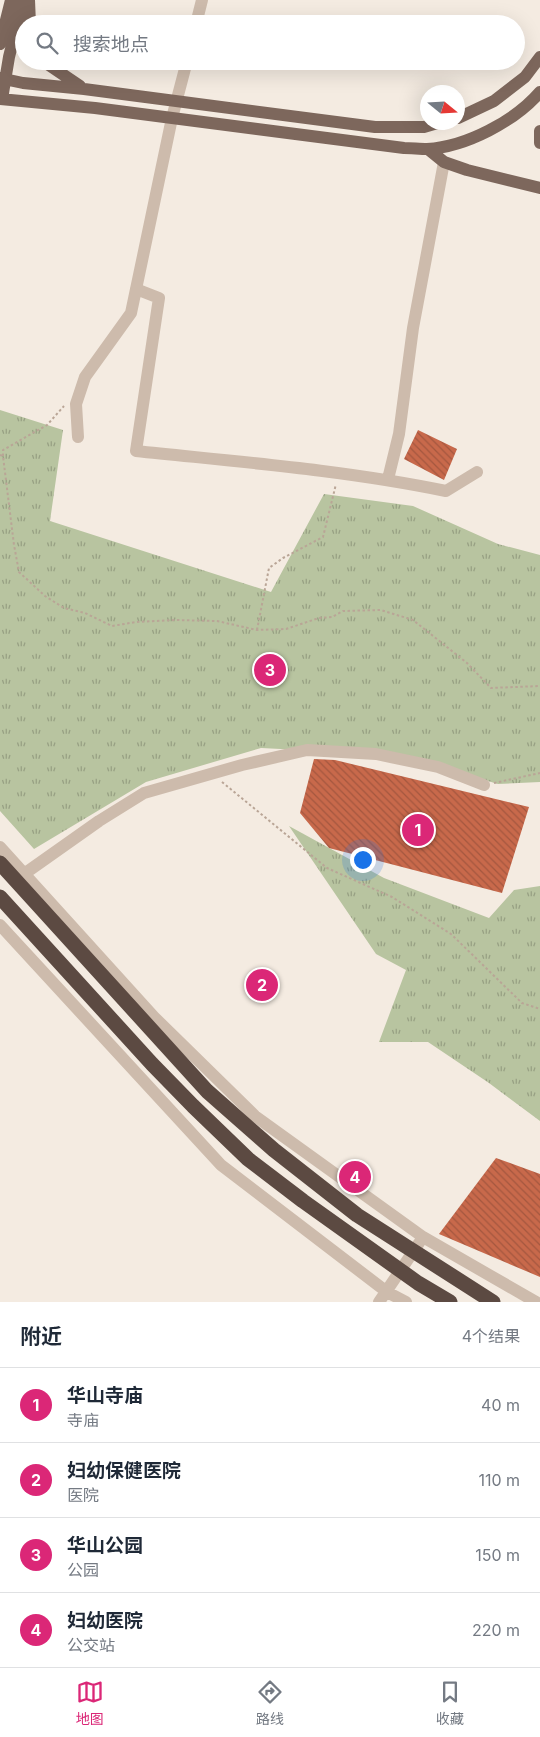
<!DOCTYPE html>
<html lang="zh">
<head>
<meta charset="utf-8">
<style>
  :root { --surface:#fff; --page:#f2f2f3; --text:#1f2937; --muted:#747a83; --line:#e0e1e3; --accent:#db2777 }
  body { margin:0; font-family:Inter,"Noto Sans SC",sans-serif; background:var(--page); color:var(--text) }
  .compass { position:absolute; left:420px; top:85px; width:45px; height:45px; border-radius:50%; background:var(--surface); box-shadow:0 5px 20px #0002; rotate:108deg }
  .you { position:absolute; left:362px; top:859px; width:18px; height:18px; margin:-12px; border:4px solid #fff; border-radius:50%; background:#1a73e8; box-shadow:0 0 0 8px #1a73e833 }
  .badge { display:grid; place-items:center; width:32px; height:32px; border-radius:50%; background:var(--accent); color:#fff; font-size:16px; font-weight:700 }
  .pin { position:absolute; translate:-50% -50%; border:2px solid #fff; box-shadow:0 1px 5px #0006 }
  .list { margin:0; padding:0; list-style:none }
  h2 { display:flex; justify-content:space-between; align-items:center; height:65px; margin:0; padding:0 20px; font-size:21px }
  h2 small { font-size:16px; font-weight:400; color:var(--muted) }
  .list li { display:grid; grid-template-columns:32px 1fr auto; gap:15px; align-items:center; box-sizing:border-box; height:75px; padding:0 20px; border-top:1px solid var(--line) }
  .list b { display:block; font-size:19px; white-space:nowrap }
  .list p { margin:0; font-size:16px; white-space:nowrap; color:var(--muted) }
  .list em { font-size:16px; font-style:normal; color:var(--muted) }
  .icon { flex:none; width:28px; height:28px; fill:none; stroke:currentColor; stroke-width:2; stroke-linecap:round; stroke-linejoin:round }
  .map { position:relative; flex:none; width:540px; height:1302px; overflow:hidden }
  .search { position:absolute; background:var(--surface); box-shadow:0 5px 20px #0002; left:15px; right:15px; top:15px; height:55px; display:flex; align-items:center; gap:12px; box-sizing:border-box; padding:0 18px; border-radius:28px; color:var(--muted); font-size:19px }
  .sheet { height:365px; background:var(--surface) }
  nav { display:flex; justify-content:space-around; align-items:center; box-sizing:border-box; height:70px; border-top:1px solid var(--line); background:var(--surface); font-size:14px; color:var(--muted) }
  nav a { display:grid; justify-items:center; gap:2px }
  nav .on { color:var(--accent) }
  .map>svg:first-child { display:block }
  .park { fill:url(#park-tufts) }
  .building { fill:url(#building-back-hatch) }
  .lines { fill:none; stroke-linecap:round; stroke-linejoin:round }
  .path { stroke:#b9a596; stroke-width:2; stroke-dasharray:2.5 2.5; stroke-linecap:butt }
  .minor { stroke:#cdbbac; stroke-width:12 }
  .major { stroke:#7d675c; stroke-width:12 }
  .highway { stroke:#5c4a42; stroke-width:15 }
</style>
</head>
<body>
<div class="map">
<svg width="540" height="1302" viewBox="0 0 540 1302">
  <defs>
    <pattern id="park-tufts" width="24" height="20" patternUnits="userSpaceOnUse" patternTransform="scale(1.25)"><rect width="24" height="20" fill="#b8c4a0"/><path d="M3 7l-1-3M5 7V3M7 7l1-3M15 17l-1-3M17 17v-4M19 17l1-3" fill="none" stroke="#97a083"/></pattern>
    <pattern id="building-back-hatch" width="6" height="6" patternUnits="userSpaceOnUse" patternTransform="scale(1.25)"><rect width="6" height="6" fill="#c8694b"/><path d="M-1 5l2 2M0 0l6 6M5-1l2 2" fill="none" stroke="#a4573f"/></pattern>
  </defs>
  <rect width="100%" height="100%" fill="#f4ebe1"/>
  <path class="park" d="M0,410L63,430L50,521L271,592L324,494L413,506L498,544L540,555V782L498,784L399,755L261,748L146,782L34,849L0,811Z
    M289,826L384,878L489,918L514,890L540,886V1121L489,1083L428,1042H379L406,970L376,954Z"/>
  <path class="building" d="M418,430L457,449L444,480L404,459Z
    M314,759L335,760L529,807L502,893L329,848L300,813Z
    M496,1158L540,1174V1277L439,1234Z"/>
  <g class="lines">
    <path class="path" d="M0,455L3,456L14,545L19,572L45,596L64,608L85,613L112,626L136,622L175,620L217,621L257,630L286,629L319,618L332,617L343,611L381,610L413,620L467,663L491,688L540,686
      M3,456V450L47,425L64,406
      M257,630L269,568L283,558L323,537L336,484
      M222,782L327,868L392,897L451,934L522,1003L540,1009
      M494,783L540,773"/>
    <path class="minor" d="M196,24L202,0
      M136,289L159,298L136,451C240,462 344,470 446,491L477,472
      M78,437L76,404L85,377L131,313L172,118L187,61
      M388,479L399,434L413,328L444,162
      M0,847L154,1017L255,1116L423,1237L536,1302
      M24,874L99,821L144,793L242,765L307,750L376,754L438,767L484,785
      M0,925L221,1165L387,1292L406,1302
      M379,1302L419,1243"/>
    <path class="major" d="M29,0L30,24
      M0,44L11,0
      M43,61L80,86
      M0,78L23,83L84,89L375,127H424L441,122
      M0,99L95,108L404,148C411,148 420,149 427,149C466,147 515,121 540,92
      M2,99L9,57L23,0
      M458,118L494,101L525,77L540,57
      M540,131V143
      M428,149L444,162L467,170L540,188"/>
    <path class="highway" d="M0,863L207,1091L274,1150L357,1215L493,1302
      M0,897L152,1064L193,1106L248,1159L303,1201L418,1283L450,1302"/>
  </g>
</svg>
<svg class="compass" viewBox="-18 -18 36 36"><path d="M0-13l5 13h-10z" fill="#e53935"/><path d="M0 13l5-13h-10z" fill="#747a83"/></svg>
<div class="you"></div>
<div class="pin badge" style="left:418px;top:830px">1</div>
<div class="pin badge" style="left:262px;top:985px">2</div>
<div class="pin badge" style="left:270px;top:670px">3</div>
<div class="pin badge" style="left:355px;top:1177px">4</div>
<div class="search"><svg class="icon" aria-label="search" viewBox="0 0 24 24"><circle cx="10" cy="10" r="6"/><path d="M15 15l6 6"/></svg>搜索地点</div>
</div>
<section class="sheet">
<h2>附近<small>4个结果</small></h2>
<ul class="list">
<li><span class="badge">1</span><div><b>华山寺庙</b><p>寺庙</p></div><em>40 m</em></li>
<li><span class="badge">2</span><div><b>妇幼保健医院</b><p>医院</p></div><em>110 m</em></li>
<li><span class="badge">3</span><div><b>华山公园</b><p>公园</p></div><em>150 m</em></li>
<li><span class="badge">4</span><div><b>妇幼医院</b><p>公交站</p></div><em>220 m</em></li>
</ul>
</section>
<nav>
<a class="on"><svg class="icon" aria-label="map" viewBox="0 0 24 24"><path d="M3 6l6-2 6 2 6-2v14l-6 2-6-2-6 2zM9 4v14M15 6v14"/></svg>地图</a>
<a><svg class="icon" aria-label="directions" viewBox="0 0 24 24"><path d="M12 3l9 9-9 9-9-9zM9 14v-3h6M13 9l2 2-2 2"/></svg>路线</a>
<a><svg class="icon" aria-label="saved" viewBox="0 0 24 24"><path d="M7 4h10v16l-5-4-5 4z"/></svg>收藏</a>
</nav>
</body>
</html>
